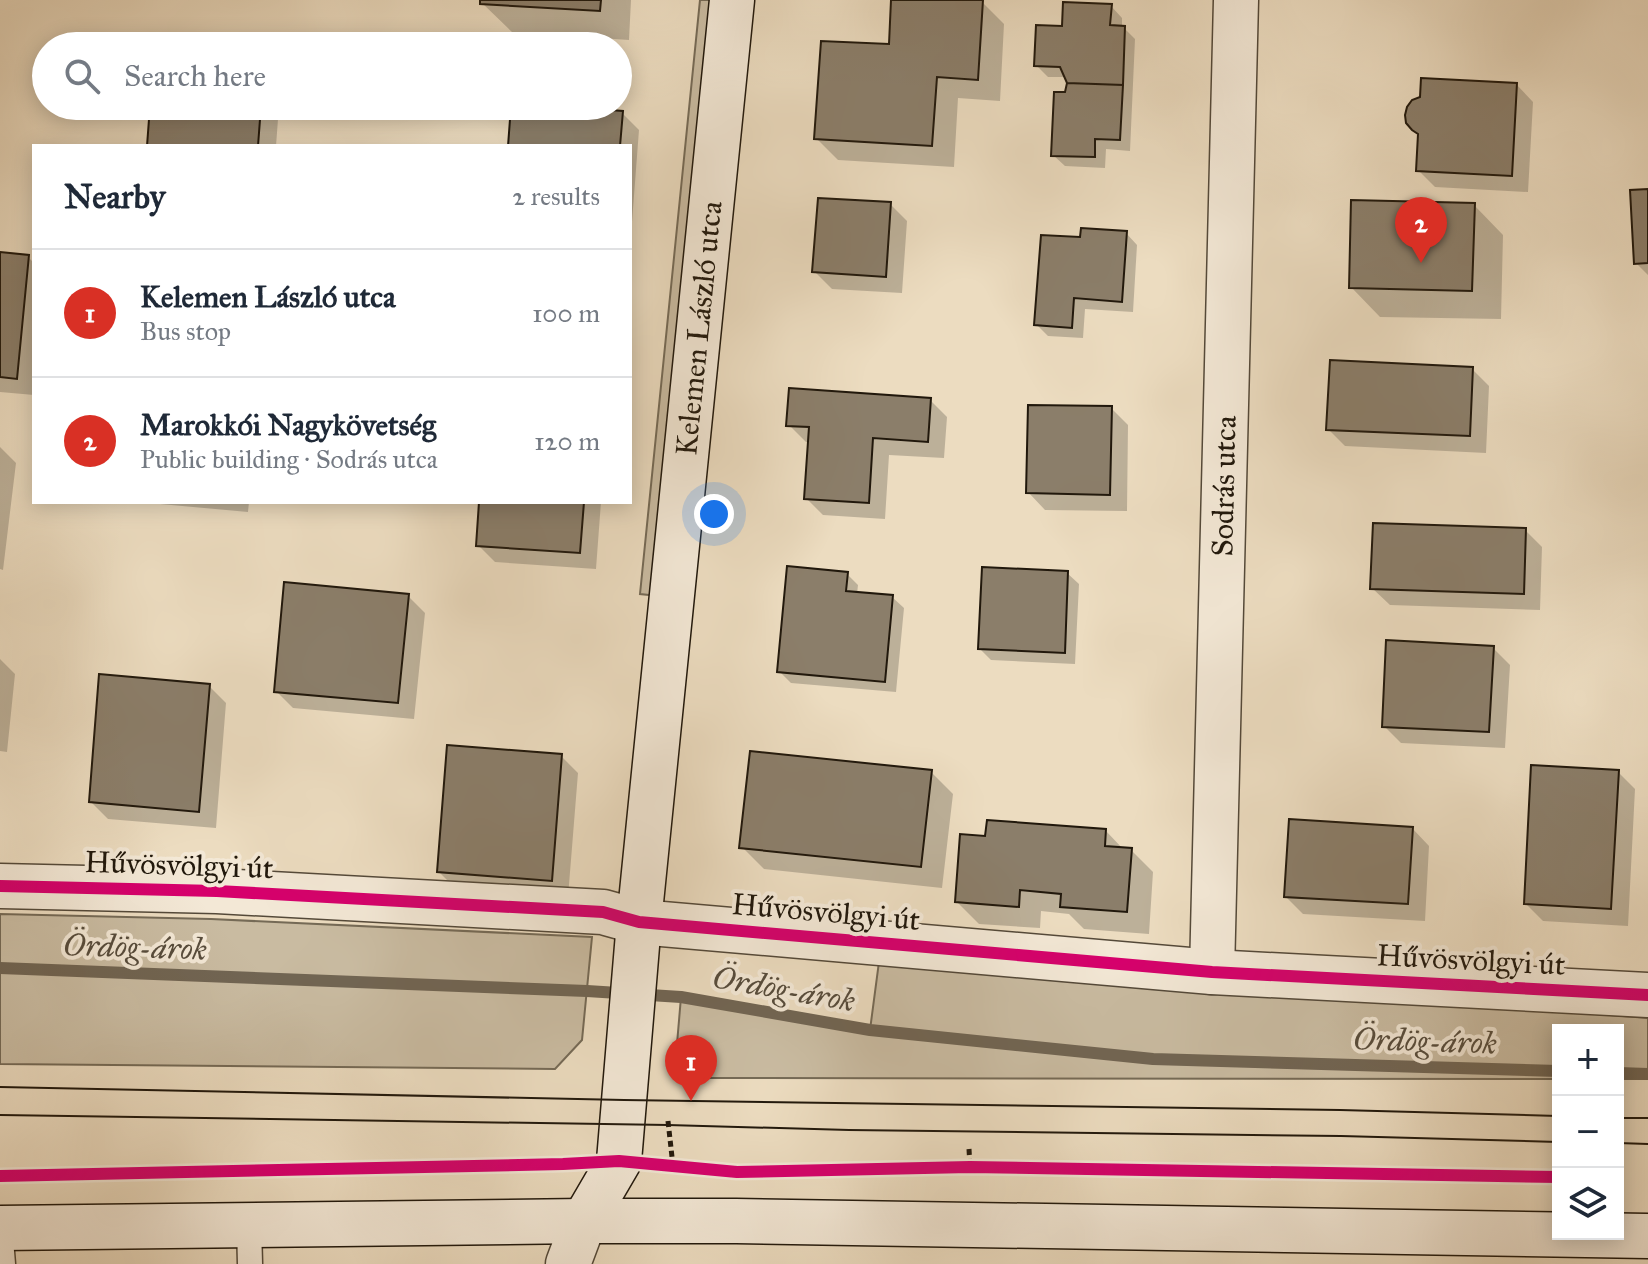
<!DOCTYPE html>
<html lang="en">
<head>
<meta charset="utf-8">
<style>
  :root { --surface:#fff; --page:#f2f2f3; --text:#1f2937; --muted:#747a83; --line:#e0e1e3; --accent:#d93025 }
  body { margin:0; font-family:"IM FELL Great Primer",serif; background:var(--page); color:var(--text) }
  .controls { position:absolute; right:24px; bottom:24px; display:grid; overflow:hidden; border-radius:0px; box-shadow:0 4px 20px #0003 }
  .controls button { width:72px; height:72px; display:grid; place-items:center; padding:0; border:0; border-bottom:2px solid var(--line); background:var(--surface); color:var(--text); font:40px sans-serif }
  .you { position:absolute; left:714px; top:514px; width:28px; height:28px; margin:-20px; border:6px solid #fff; border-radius:50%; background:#1a73e8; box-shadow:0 0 0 12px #1a73e833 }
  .badge { display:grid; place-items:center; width:52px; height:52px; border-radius:50%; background:var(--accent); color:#fff; font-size:26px; font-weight:700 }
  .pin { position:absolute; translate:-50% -66px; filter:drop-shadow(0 2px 4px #0008) }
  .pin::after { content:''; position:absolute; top:42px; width:28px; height:24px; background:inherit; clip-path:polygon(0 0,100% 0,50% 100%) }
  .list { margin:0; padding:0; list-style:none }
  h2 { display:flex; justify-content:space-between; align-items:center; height:104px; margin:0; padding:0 32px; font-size:34px }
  h2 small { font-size:26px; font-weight:400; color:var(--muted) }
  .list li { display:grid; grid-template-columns:52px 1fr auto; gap:24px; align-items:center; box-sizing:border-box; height:128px; padding:0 32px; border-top:2px solid var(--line) }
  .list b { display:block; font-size:30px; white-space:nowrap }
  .list p { margin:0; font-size:26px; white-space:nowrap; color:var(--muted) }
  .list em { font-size:26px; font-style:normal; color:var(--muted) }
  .icon { flex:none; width:44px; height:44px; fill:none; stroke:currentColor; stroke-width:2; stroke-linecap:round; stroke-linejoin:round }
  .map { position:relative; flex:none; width:1648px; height:1264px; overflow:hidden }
  .search { position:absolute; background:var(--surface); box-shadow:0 4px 20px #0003; left:32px; top:32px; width:600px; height:88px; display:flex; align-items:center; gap:20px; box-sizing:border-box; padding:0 28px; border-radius:44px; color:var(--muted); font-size:30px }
  .panel { position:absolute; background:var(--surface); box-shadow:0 4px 20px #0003; left:32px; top:144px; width:600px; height:360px; border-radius:0px }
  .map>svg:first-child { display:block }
  .green { fill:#c9bba1; stroke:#756a56; stroke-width:2 }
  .shadow { fill:#0003 }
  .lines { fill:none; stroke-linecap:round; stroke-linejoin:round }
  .stream { stroke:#716553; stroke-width:12 }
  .building { fill:#8b7e6a; stroke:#21180c; stroke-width:2 }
  .lane-casing { stroke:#544939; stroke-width:27 }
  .street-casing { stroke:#544939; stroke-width:47 }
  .secondary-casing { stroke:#21180c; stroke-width:47 }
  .path { stroke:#21180c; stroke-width:5; stroke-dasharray:6 4; stroke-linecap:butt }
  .lane { stroke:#f3e8d6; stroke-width:24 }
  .street { stroke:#f3e8d6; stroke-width:44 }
  .secondary { stroke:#f3e8d6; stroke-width:44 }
  .tram { stroke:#21180c; stroke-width:2 }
  .cycleway-casing { stroke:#f3e8d6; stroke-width:17 }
  .cycleway { stroke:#d6006c; stroke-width:12 }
  .labels { text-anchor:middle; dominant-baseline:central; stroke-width:8; stroke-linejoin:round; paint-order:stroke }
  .street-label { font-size:30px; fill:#21180c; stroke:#f3e8d6 }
  .water-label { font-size:32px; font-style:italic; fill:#574c3c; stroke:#f3e8d6 }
</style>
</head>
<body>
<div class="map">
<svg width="1648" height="1264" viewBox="0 0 1648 1264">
  <rect width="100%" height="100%" fill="#ecdcc0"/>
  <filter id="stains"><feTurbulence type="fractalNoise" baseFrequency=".0025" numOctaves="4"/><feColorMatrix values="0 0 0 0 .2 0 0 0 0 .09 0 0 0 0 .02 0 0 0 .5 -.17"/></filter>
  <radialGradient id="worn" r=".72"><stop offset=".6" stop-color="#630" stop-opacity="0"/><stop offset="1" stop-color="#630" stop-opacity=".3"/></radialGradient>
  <path class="green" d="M700,0H718L658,596L640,594Z
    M0,914L211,919L592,937L582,1040L555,1069L0,1064Z
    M880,954L1212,984L1648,1018V1079H1618V1030H1558V1079L687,1078L677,1044L681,997L870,1030Z"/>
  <path class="shadow" d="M482,0H631L629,40L512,32L482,3Z
    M893,0L982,2L1004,24L1000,101L958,98L954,167L838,160L816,138L890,46Z
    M1111,6L1122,18V28H1124L1135,39L1130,151L1106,149L1105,168L1065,166L1053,155L1070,83L1067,77H1048L1036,65L1064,28Z
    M1516,84L1533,102L1528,192L1435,187L1418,170Z
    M152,106H279L276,146H149Z
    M513,106L622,113L639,130L630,248V146H510Z
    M1648,191V275L1636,263Z
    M890,204L907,221L902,293L832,289L814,271Z
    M1474,205L1503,235L1501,319L1380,317L1351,287Z
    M1126,233L1137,245L1133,312L1085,309L1083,338L1048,336L1036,324L1082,239Z
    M0,254L28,257L34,263V395L0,392Z
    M1472,369L1489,386L1486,453L1345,446L1328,429Z
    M930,400L947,417L944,458L889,455L885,519L823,515L806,498L810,442H806L789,425Z
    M1111,408L1128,425L1127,511L1045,510L1028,492Z
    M0,447L16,463L3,570L0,569Z
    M138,502H249L248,512Z
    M481,502H601L596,569L495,562L478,545Z
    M1525,530L1542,547L1540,610L1390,605L1372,588Z
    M1067,573L1079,584L1075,664L991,660L980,649Z
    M847,574L858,585L857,594L892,597L904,608L896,692L791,683L779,671Z
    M408,596L425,613L414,719L293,708L276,691Z
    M1493,648L1510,665L1505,748L1401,743L1384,726Z
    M0,659L15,674L7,752L0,751Z
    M209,686L226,703L216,828L108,819L91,802Z
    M561,756L578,773L568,897L456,889L439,872Z
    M931,772L953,794L942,888L764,869L742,847Z
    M1618,772L1635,789L1628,926L1543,921L1526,904Z
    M1412,828L1429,846L1425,921L1303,914L1286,897Z
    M1106,831L1124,850H1131L1153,872L1149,934L1084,929L1069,914L1041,911L1040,928L979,924L957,902Z"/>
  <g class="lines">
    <path class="stream" d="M0,968L587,991L681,997L870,1030L1153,1059L1558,1071
      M1618,1073L1648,1074"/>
  </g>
  <path class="building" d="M480,0H601L600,11L480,4Z
    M891,0H983L978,80L937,77L932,146L814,139L821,41L889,44Z
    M1063,2L1112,4L1110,25L1125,26L1123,85L1067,83L1060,67L1034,66L1036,25L1062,26Z
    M1421,78L1517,83L1512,176L1416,171L1418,134L1412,130L1406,123L1405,115L1407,107L1412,100L1420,97Z
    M1067,83L1123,85L1120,140L1095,139V157L1051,156L1054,92H1065Z
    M150,106H261L258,146H147Z
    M511,106H554L623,111L620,146H508Z
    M1648,189V263L1634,264L1630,190Z
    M818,198L891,202L886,277L812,272Z
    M1351,200L1475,203L1472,291L1349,288Z
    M1081,228L1127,231L1122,302L1074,298L1072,328L1034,325L1041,235L1080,237Z
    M0,252L29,255L17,379L0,377Z
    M1330,360L1473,367L1470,436L1326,430Z
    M789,388L931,398L928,442L873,438L869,503L804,499L809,427L786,426Z
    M1028,405L1112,406L1110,495L1026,493Z
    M479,502H584L580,553L476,546Z
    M1373,523L1526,528L1524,594L1370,589Z
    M787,566L848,572L846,591L893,595L885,682L777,672Z
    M982,567L1068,571L1065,653L978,649Z
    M284,582L409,594L398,703L274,692Z
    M1386,640L1494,646L1489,732L1382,727Z
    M99,674L210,684L199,812L89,802Z
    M447,745L562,754L552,881L437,872Z
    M750,751L932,770L921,867L739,848Z
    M1531,765L1619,770L1611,909L1524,904Z
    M1289,819L1413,827L1408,904L1284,897Z
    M987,820L1106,829L1105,846L1132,848L1127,912L1060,907L1061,894L1020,890L1019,907L955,902L960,834L985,836Z"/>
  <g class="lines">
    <defs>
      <path id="lane" d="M249,1225L250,1264
        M0,1228L3,1264"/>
      <g id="street">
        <path d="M0,886L217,891L603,912L639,922L1212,972L1648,995"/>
        <path id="s1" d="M1212,972L1236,0"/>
        <path d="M568,1264L584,1221"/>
      </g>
      <g id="secondary">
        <path id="s2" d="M584,1221L619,1161L639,922L732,0"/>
        <path d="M0,1228L584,1221H736L1648,1236"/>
      </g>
    </defs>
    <use href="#lane" class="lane-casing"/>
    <use href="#street" class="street-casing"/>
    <use href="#secondary" class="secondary-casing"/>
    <path class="path" d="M668,1121L673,1166
      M969,1149L970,1167"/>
    <use href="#lane" class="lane"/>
    <use href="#street" class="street"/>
    <use href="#secondary" class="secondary"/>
    <path class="tram" d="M0,1087L624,1100L1340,1110L1558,1116
      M0,1115L668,1125L849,1130L1341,1136L1558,1142
      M1618,1118H1648
      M1618,1143L1648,1144"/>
    <defs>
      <path id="cycleway" d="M0,886L217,891L603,912L639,922L1212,972L1648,995
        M0,1176L563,1164L619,1161L737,1172L970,1167L1558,1177"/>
    </defs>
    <use href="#cycleway" class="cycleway-casing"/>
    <use href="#cycleway" class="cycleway"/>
  </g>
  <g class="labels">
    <g class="street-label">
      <text stroke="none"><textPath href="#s2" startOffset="906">Kelemen László utca</textPath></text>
      <text stroke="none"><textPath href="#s1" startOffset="486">Sodrás utca</textPath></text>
      <text transform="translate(179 865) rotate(2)">Hűvösvölgyi út</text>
      <text transform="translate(826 912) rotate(5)">Hűvösvölgyi út</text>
      <text transform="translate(1471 960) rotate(3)">Hűvösvölgyi út</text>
    </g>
    <g class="water-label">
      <text transform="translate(135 947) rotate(2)">Ördög-árok</text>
      <text transform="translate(784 989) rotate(10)">Ördög-árok</text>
      <text transform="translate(1425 1041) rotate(2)">Ördög-árok</text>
    </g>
  </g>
  <rect width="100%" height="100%" filter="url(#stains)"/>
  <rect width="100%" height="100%" fill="url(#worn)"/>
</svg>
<div class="controls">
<button>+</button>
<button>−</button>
<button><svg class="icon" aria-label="layers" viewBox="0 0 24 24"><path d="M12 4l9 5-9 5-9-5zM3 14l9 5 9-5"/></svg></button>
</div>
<div class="you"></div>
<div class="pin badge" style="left:691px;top:1101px">1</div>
<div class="pin badge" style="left:1421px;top:263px">2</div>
<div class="search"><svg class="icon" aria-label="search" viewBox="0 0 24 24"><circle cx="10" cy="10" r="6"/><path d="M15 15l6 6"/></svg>Search here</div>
<section class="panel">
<h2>Nearby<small>2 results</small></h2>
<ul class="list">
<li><span class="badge">1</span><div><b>Kelemen László utca</b><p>Bus stop</p></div><em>100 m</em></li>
<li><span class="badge">2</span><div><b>Marokkói Nagykövetség</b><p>Public building · Sodrás utca</p></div><em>120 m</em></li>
</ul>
</section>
</div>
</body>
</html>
